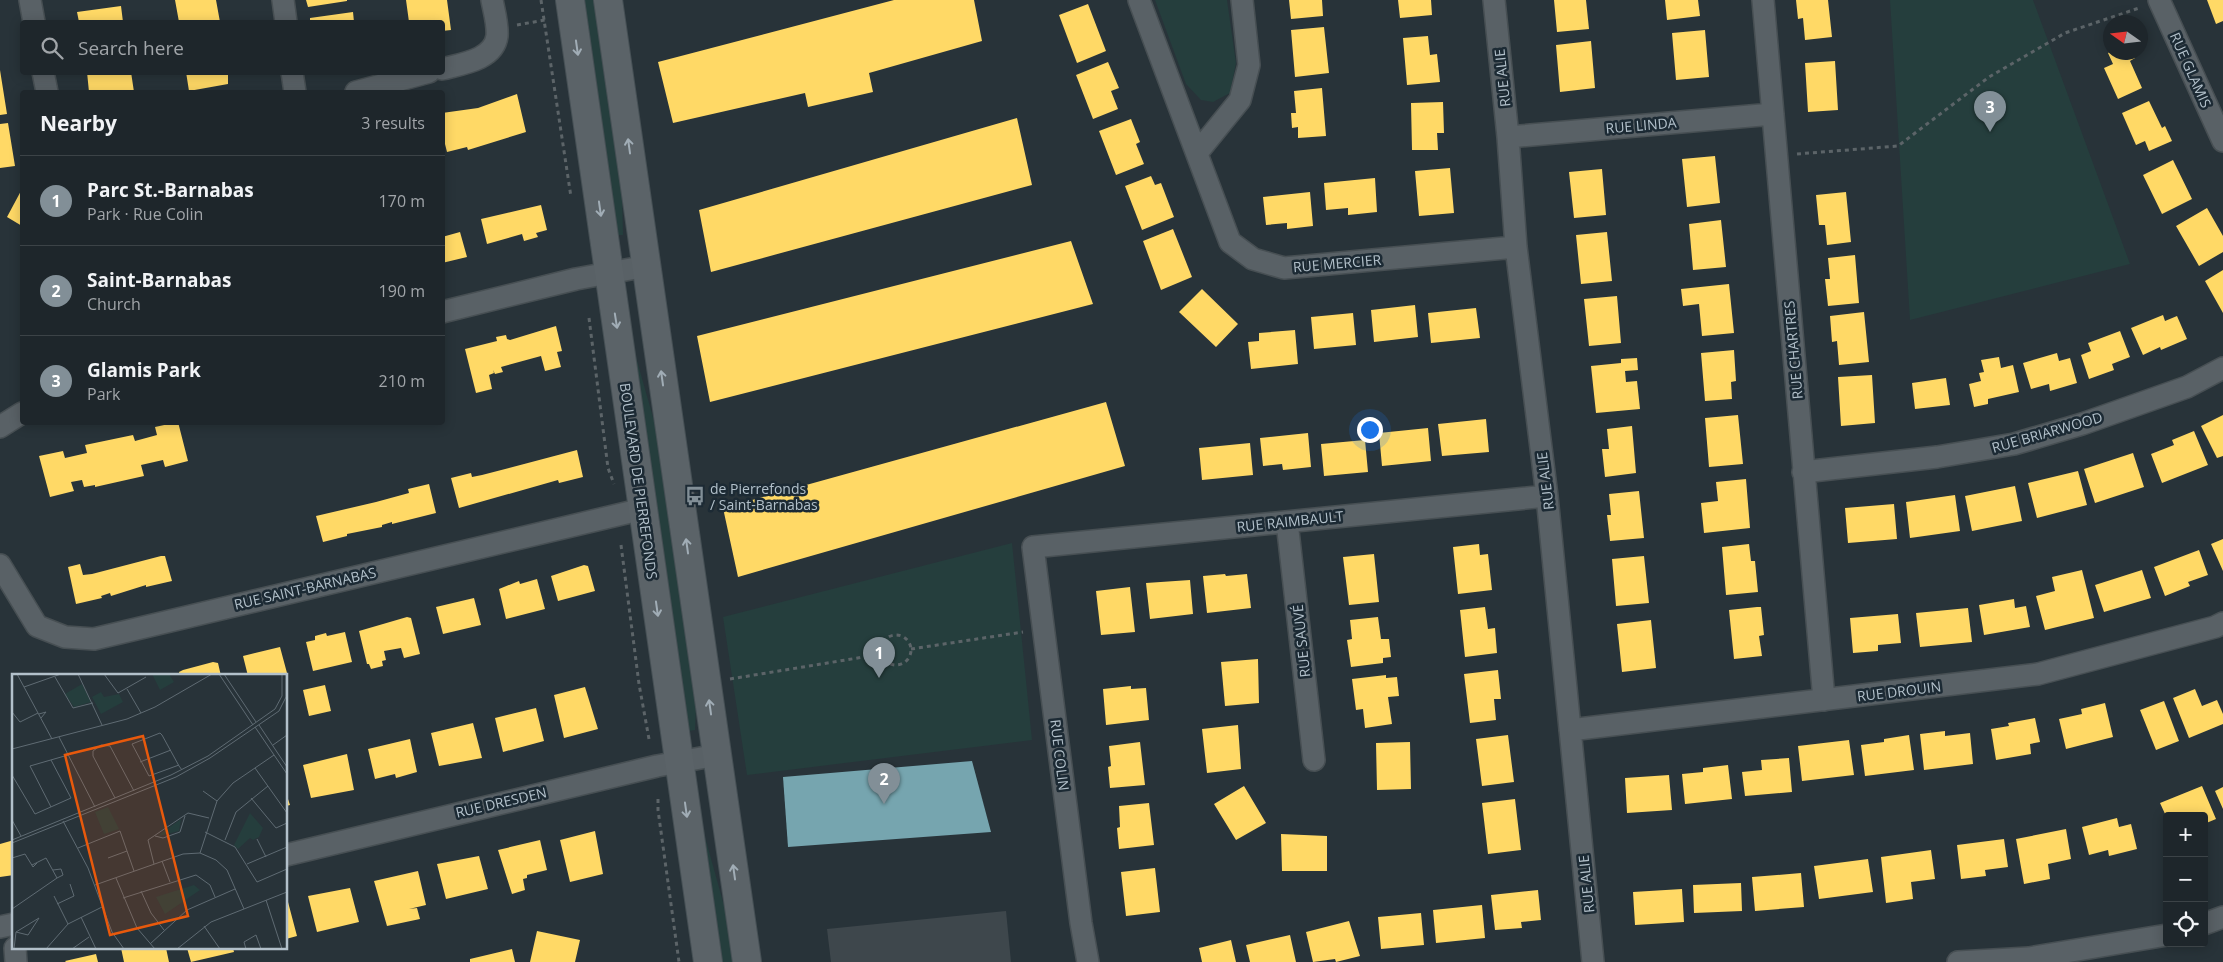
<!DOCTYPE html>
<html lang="en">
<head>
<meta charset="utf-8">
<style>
  :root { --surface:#1e262b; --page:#2b3237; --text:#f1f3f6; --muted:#a1a5a9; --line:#3c4347; --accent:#828f97 }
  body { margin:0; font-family:"Open Sans",sans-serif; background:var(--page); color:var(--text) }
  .controls { position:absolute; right:15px; bottom:15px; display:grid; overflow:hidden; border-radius:5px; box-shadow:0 2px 12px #0003 }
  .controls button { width:45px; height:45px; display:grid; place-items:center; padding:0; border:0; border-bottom:1px solid var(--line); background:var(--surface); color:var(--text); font:25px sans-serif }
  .compass { position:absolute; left:2103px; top:15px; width:45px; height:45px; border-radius:50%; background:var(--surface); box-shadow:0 2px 12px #0003; rotate:284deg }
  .you { position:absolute; left:1369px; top:429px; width:18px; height:18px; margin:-12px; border:4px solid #fff; border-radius:50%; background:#1a73e8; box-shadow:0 0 0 8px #1a73e833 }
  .badge { display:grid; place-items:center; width:32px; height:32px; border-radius:50%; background:var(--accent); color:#fff; font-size:16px; font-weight:700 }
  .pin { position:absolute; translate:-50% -41px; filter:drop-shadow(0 1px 2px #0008) }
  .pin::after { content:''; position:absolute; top:26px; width:18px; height:15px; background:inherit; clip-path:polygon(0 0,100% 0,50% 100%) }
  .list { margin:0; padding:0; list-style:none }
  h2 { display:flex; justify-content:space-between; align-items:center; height:65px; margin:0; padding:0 20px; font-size:21px }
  h2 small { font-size:16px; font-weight:400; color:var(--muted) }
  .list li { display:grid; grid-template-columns:32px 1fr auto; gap:15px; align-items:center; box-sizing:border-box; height:90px; padding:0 20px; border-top:1px solid var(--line) }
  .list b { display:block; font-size:19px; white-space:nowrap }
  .list p { margin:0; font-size:16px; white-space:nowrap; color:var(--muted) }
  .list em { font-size:16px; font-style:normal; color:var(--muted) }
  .icon { flex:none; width:28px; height:28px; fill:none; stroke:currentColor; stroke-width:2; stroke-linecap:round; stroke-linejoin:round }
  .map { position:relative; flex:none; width:2223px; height:962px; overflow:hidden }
  .search { position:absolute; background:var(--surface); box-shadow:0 2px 12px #0003; left:20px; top:20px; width:425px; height:55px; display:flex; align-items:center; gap:12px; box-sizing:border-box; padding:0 18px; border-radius:5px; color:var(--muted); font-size:19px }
  .panel { position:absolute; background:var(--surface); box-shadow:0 2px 12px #0003; left:20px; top:90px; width:425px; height:335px; border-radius:5px }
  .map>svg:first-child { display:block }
  .green { fill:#253e3d }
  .homes { fill:#ffd966 }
  .public { fill:#76a5af }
  .building { fill:#3e474c }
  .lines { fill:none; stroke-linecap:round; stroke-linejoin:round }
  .minor-casing { stroke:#474f53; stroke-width:24 }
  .major-casing { stroke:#465055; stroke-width:30 }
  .path { stroke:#5c6468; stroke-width:3; stroke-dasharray:4 4; stroke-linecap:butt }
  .minor { stroke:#596166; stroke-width:21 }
  .major { stroke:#5b6368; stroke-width:28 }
  .oneway { stroke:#a1adb6 }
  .labels { text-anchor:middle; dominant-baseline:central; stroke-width:5; stroke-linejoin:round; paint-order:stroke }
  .street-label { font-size:14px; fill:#b2c0ca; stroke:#1c2a34 }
  .poi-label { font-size:14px; fill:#b2c0ca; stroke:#1c2a34; text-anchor:start }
  .inset-road { fill:none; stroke:#5f6b73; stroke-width:1 }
  .view { fill:#e8590c; fill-opacity:0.15; stroke:#e8590c; stroke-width:2.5 }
  .inset-edge { fill:none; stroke:#b2c0ca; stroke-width:2.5 }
</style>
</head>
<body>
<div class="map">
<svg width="2223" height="962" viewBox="0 0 2223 962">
  <rect width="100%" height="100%" fill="#283339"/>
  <path class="green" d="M584,0H594L622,192L623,235H618Z
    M1155,0H1227L1236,63L1230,93L1213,102L1201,100L1186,84Z
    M1890,0H2033L2130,264L1910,320Z
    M634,350L656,428L696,707L695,730L689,731Z
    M1012,543L1032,740L747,775L723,617Z
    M705,837L728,920L733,962H723L722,960Z"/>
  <path class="homes" d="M175,0H216L220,22H179Z
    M306,0H347V1L308,7Z
    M406,0H447L451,30L442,31V22H409Z
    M894,0H974L982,41L869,73L873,92L808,107L805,93L673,123L658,62Z
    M1289,0H1322L1323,16L1291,19Z
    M1398,0H1431L1432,15L1400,18Z
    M1554,0H1586L1589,29L1557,32Z
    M1665,0H1698L1700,16L1667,20Z
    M1796,0H1828L1832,37L1805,40L1803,18L1798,19Z
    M2207,0H2223V21L2216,24Z
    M1088,4L1106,51L1077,63L1059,15Z
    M121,6L123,22H79L77,12Z
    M353,12L354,22H310V18Z
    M1324,27L1329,73L1295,77L1291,30Z
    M1705,30L1709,77L1676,80L1672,33Z
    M1428,36L1430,55L1437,54L1440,82L1407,85L1403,38Z
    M1591,41L1595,88L1560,92L1556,45Z
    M2110,52H2132L2135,58L2130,61L2142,88L2118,99L2104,68L2113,64L2108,53Z
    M1835,61L1838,110L1808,112L1805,63Z
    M1108,62L1119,88L1111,91L1118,109L1093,119L1076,75Z
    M0,70L7,114L0,115Z
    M87,72H131L134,92H89Z
    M186,72L228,73V84L189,91Z
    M1322,88L1326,136L1298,138V127L1292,128L1291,113H1296L1294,91Z
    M517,94L526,132L468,150L467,147L447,152L442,132V113L478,108Z
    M2149,101L2162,128L2165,126L2172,141L2149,151L2145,141L2136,145L2122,113Z
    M1443,102L1444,133H1437L1438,150H1412L1411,103Z
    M1017,118L1032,185L711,272L699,210Z
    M1131,119L1140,142L1136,144L1144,164L1116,175L1099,131Z
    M8,123L15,166L0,168V124Z
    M1715,156L1720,203L1687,207L1682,159Z
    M2173,160L2192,199L2162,214L2143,175Z
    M1450,168L1454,213L1419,216L1415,171Z
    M1602,169L1606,215L1574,218L1569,172Z
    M1151,176L1155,185L1161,183L1174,217L1142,230L1125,186Z
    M1375,178L1377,212L1348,215V208L1326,210L1324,183Z
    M22,189V226L7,217Z
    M1310,192L1313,226L1287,229V223L1266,225L1263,197Z
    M1846,192L1851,242L1827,245L1825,225H1819L1816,195Z
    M541,205L547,230L536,233L538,237L524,241L522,234L487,244L481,219Z
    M2207,208L2223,236V252L2199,266L2176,226Z
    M1721,220L1726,267L1693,270L1689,224Z
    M1173,229L1192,277L1161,290L1143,241Z
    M460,232L467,257L442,263V237Z
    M1607,232L1612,281L1581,284L1576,235Z
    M1071,241L1093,304L710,402L697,336Z
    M1855,255L1859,303L1828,306L1825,279H1830L1828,258Z
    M2223,270V313L2205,281Z
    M1729,284L1734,333L1702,336L1699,304L1683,306L1681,289Z
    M1202,289L1238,324L1216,347L1179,312Z
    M1617,296L1621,343L1589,346L1584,299Z
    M1415,305L1418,337L1374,342L1371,310Z
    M1476,308L1480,338L1431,343L1428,313Z
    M1864,312L1869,362L1839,365L1837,341L1832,342L1830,316Z
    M1353,313L1356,345L1314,349L1311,317Z
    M2163,315L2165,321L2177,316L2187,339L2161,350L2160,347L2143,355L2131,328Z
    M556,326L562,351L557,352L561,367L545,371L541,356L501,367L503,372L495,374L493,370L494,373L489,375L492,389L476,393L465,349L497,341L496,337L506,335L507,339L510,340Z
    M1295,330L1298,364L1251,369L1248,342L1259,341V333Z
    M2120,331L2130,357L2112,364L2114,370L2089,379L2081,355L2091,351L2088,343Z
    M1734,350L1736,381L1731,382L1732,399L1705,401L1701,353Z
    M2057,353L2059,361L2070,358L2077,383L2050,391L2049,384L2031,389L2023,363Z
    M1999,357L2001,368L2013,365L2019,392L1988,399V404L1974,407L1969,384L1981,381L1979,373L1984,372L1981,360Z
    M1637,358L1638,370L1625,371L1626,382L1637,381L1640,409L1596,413L1591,366L1621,363V359Z
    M1872,375L1875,423L1841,426L1838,377Z
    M1946,378L1950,405L1915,409L1912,383Z
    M1106,402L1125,466L738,577L723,508Z
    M1738,415L1743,464L1709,467L1705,418Z
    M2223,415V456L2217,458L2201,426Z
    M1486,419L1489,452L1442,456L1438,424Z
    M178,422L188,461L165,467L163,460L141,465L144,476L95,487V485L84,487L82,480L71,482L74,491L50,497L39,456L63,451L65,458L87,453L85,445L133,435L135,441L157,435L155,427Z
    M1632,426L1636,473L1605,477L1602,449H1609L1607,429Z
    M1428,428L1431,461L1382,466L1379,433Z
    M2194,431L2208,465L2162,483L2151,454L2174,445L2172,440Z
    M1308,433L1311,467L1283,470L1282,464L1263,466L1260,438Z
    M1365,440L1368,472L1324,476L1321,444Z
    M1250,443L1253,475L1202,480L1199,448Z
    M577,450L583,477L559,483L558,480L459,508L451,478L471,473L472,477L482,475Z
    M2133,453L2144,487L2095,503L2084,469Z
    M2078,471L2087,505L2037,518L2028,483Z
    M1746,479L1750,528L1704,533L1701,503L1718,501L1716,482Z
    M429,484L436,513L392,524V522L382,525V527L347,534V536L323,542L316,516L376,502L409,493L408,489Z
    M2015,486L2022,521L1972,531L1965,496Z
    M1639,491L1644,538L1610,541L1607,515H1611L1609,494Z
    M1955,495L1960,531L1910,538L1906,502Z
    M1894,504L1897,539L1848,543L1845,508Z
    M2223,539V571L2211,544Z
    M1479,544L1480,555L1488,554L1492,590L1458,594L1453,547Z
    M1749,544L1751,561H1755L1758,592L1726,595L1722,547Z
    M2199,550L2208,575L2188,582L2190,586L2165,596L2154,567Z
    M1374,554L1379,602L1349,605L1343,557Z
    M161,556H165L172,581L146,587V585L111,596L110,593L101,596L102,598L76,604L68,567L80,564L83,575L92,574Z
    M1644,556L1649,603L1616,606L1612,559Z
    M584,565L588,566L595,591L558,601L551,576Z
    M2082,570L2094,618L2045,630L2036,596L2055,591L2052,577Z
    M2142,570L2151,598L2104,612L2095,585Z
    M1225,574L1226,576L1247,574L1251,608L1207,613L1203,576Z
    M537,579L545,609L506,619L499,589L519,581L520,584Z
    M1190,580L1193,614L1150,619L1146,583Z
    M1130,587L1135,632L1101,635L1096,591Z
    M474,598L481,625L443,634L436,607Z
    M2014,599L2015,608L2026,606L2030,627L1984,635L1979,605Z
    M1485,607L1488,629L1495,628L1497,653L1465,657L1460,610Z
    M1757,607H1761L1764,635L1759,636L1762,656L1734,659L1729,610Z
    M1968,608L1972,642L1920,647L1916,613Z
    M1898,614L1901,643L1878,645V651L1853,653L1850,618Z
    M407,617L411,618L420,654L404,658L401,648L384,651L386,660L382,661L383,666L371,669L369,664H367L359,631Z
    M1378,617L1381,639H1389L1391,657L1383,658V663L1351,667L1347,640L1352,639L1350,620Z
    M1651,620L1656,668L1622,672L1617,624Z
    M345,632L352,662L313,671L306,642L315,640V636L326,633L327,636Z
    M280,647L287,673L276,676H248L243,656Z
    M1258,659L1259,703L1225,706L1221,662Z
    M213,662L218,663L221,676H180L179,672L183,670Z
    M1498,670L1501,699H1494L1496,720L1470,723L1464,674Z
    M1386,675V678L1397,677L1399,696L1388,697L1392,724L1365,728L1363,709L1356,710L1352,679Z
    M325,685L331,711L309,716L303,690Z
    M1131,686V689L1146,688L1149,720L1106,725L1103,689Z
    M585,687L598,729L564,738L554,695Z
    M2195,689L2202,706L2217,700L2223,714V724L2189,738L2173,698Z
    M2164,701L2179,741L2156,750L2140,710Z
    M2105,703L2113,737L2066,749L2059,719L2082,714L2081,709Z
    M536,708L544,741L503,752L495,718Z
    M2035,718L2040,742L2030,744L2031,754L1996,760L1991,729L2009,726L2008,723Z
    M473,723L482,758L439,766L431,733Z
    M1238,725L1241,769L1207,773L1202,729Z
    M1945,731V736L1970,733L1973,764L1924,770L1920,734Z
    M1508,735L1514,782L1482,786L1476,739Z
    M1909,735L1914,770L1865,776L1861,745L1884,742V739Z
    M410,739L417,772L396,778L395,774L375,779L368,749Z
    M1849,740L1854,775L1802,781L1798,746Z
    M1140,742L1145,785L1110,788L1108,767L1111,766L1109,746Z
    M1410,742L1411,789L1377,790L1376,743Z
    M347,754L354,790L311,798L303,765Z
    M1789,758L1792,792L1745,796L1742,772L1762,770L1761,760Z
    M1728,765L1732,799L1685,804L1682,774L1703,772V768Z
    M1669,775L1672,810L1627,813L1625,778Z
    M1244,786L1266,823L1236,840L1214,804Z
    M2202,786L2216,819L2204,824V816H2166L2160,803Z
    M2223,787V809L2215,791Z
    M286,793L290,805L286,806Z
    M1515,799L1521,850L1488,854L1482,803Z
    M1149,803L1154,845L1119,849L1117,828L1120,827L1119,806Z
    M2117,818L2119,827L2131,824L2137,849L2109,856L2108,850L2089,855L2082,827Z
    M2066,829L2071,859L2048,864L2050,879L2024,884L2016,839Z
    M595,831L603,874L570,882L560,840Z
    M1281,834L1327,836V871H1282Z
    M2004,839L2008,867L1985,870L1986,876L1961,879L1957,845Z
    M14,840V875L0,877V844Z
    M540,840L547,870L527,875V878L523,879L525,890L512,894L498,850Z
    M1931,850L1935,879L1911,882L1913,899L1886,903L1881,857Z
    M479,856L488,889L446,899L437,864Z
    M1868,859L1873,892L1819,899L1814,866Z
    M1155,868L1160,912L1126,916L1121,872Z
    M418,871L426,905L409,909L417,908L420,919L387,926L374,881Z
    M1801,873L1804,907L1755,911L1752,877Z
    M1741,883L1742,911L1694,913L1693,885Z
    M350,888L359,922L317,932L308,896Z
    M1682,889L1684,922L1635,925L1633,892Z
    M1538,890L1541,920L1521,922L1522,928L1495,930L1491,895Z
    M288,902L297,936L286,939V903Z
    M1482,905L1485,938L1436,943L1433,910Z
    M1421,913L1424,945L1381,949L1378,917Z
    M1349,921L1360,956L1336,962L1335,959L1313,962L1306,932Z
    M537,931L580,940L575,962H530Z
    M1290,935L1296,962H1250L1246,945Z
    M1231,940L1236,962H1202L1199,948Z
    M121,948H166L169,962H124Z
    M187,948H233L234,952L191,962Z
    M512,949L515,962H470V959Z
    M96,954L98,962H66L65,961Z"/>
  <path class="public" d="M972,761L991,832L788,847L783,777Z"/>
  <path class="building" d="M1006,911L1011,962H831L827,929Z"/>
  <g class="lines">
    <defs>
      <path id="minor" d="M30,0L34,22
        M283,0L286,22
        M1139,0L1230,242L1253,259L1284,268L1516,247
        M1494,0L1508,137L1516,247L1547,496L1593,962
        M1763,0L1824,700
        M2159,0L2223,141
        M442,69C461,64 494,60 497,36C498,24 494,11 492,0
        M43,72L47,92
        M292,72L295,92
        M356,92L429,72
        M1508,137L1773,114
        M1197,153L1240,100L1249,65L1242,0
        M442,312L576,279L647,266
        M0,427L22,413
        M1803,472L1937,457L2014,444L2082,424L2187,387L2223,368
        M1287,522L1314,760
        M0,565L37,626L65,637L94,639L643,509
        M1570,730L2038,674L2215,627L2223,623
        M286,855L657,766L717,755
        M2204,924L2223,917
        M0,927L14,924
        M15,948L16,962
        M1088,962L1081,923L1033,547L1547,496
        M1958,962L2029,958L2167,935"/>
      <path id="major" d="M570,0L708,962
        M608,0L747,962"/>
    </defs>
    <use href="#minor" class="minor-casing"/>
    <use href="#major" class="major-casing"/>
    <path class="path" d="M541,0L571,197
      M517,25L545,20
      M1797,154L1898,146L1989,77L2065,33L2139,8
      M589,318L608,468L614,484
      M621,545L639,684L649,739
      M881 650a15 15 0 1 1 30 0a15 15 0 1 1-30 0Z
      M911,649L1023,632
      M730,679L882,654
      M658,799V810L679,962"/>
    <use href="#minor" class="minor"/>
    <use href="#major" class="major"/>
  </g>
  <defs><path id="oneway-shaft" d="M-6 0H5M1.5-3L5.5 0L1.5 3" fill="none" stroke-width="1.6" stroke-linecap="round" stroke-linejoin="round" transform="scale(1.25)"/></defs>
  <g class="oneway">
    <use href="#oneway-shaft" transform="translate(577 48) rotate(82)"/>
    <use href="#oneway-shaft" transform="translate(629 146) rotate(-98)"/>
    <use href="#oneway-shaft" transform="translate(600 209) rotate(82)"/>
    <use href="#oneway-shaft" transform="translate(616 321) rotate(81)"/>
    <use href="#oneway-shaft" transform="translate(662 378) rotate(-98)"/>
    <use href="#oneway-shaft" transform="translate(687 546) rotate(-98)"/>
    <use href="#oneway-shaft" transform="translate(657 609) rotate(82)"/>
    <use href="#oneway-shaft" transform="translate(710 707) rotate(-98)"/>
    <use href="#oneway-shaft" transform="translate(686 810) rotate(82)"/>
    <use href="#oneway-shaft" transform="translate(734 872) rotate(-98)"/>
  </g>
  <defs>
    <symbol id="bus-bare" viewBox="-9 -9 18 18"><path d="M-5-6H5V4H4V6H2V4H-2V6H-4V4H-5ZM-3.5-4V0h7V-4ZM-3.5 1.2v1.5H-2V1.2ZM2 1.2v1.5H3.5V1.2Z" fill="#828f97" stroke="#1c2a34" stroke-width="2.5" paint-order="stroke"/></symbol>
  </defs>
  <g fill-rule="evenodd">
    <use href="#bus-bare" x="681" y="482" width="28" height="28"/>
  </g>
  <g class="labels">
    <g class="street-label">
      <text transform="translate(2191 70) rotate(66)">RUE GLAMIS</text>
      <text transform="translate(1502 78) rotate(-96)">RUE ALIE</text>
      <text transform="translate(1641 125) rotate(-5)">RUE LINDA</text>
      <text transform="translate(1337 263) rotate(-5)">RUE MERCIER</text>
      <text transform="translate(1793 350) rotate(-95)">RUE CHARTRES</text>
      <text transform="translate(2047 432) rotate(-16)">RUE BRIARWOOD</text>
      <text transform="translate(639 481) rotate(82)">BOULEVARD DE PIERREFONDS</text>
      <text transform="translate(1545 481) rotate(-97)">RUE ALIE</text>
      <text transform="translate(1290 521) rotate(-6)">RUE RAIMBAULT</text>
      <text transform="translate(305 588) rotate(-13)">RUE SAINT-BARNABAS</text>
      <text transform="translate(1301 641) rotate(-96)">RUE SAUVÉ</text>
      <text transform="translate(1899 691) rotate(-7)">RUE DROUIN</text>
      <text transform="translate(1060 755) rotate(83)">RUE COLIN</text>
      <text transform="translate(501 802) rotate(-13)">RUE DRESDEN</text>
      <text transform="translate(1586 884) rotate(-96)">RUE ALIE</text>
    </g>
    <g class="poi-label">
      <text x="710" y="488">de Pierrefonds<tspan x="710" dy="16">/ Saint-Barnabas</tspan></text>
    </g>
  </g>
  <g transform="translate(12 674)">
    <rect width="275" height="275" fill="#283339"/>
    <path d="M140,0H157L162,8L148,16ZM70,10L79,28L62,33L53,20ZM89,18L92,23L107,20L111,28L89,40L80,23ZM96,133L107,155L92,160L83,138ZM238,139L251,154L247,163L241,166L238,164L226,175L222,171ZM169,145L167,157L147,162L148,160ZM182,211L188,216L153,240L144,223Z" fill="#253e3d"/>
    <path class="inset-road" d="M5,0L40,65M66,0L90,51M92,0L106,19L134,3M207,0L241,51M212,0L244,48M43,3L61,34L81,29M12,13L49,0M115,15L129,39M0,38L8,48L26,39M27,40L34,38L29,44M247,51L275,93M243,53L275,100M47,63L83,133M261,71L275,61M0,75L115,45L143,33L200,0M128,88L159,76M167,91L137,102L120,70L148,59L150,61L161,81L167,92L170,96M243,94L275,139M0,101L23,140L59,124L39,86M191,117L205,127M103,124L81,82V77L89,71L98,72L122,117M239,124L264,154L275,149M39,133L18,92L56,81M0,146L9,162M51,147L76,194L100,258L112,275M193,158L223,173L245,208L275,195M143,162L151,164L168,158L173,142M245,165L254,183M0,166L159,101L196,82L263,35L270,22V0M213,166L224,138L256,112M0,169L164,103L198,84L267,37L274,23V0M66,174L108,157L122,197M188,179L205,127L221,109L262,81M0,184L13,180L21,193L25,189M96,184L115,177M150,187L158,208M142,190L136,166L176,139L197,144M235,190L275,173M41,196L49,195L51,201L45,204M104,204L125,254L143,275M83,211L171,180L188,179L204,186L215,196L232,235M129,217L139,239L152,256M42,222L56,250M111,224L184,201L198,211L203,223M254,226L270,275M45,230L62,222L58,210M0,235L45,204L34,184L20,191M69,243L84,275M192,252L208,275M138,270L175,236L223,215M2,275L4,258L27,244L16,261L4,258M34,275L56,250L90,233M60,275L77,263M165,275L199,248L275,218M234,275L232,268L244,261L249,275"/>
    <path class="view" d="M131,62L176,242L98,261L53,81Z"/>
    <rect width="275" height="275" class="inset-edge"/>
  </g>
</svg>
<div class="controls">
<button>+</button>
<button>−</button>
<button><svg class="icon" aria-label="locate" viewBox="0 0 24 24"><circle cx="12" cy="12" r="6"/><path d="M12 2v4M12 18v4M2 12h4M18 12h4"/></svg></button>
</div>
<svg class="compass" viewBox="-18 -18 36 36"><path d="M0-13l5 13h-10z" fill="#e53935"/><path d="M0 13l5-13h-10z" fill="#a1a5a9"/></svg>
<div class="you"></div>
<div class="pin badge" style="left:879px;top:678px">1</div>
<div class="pin badge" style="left:884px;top:804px">2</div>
<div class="pin badge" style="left:1990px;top:132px">3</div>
<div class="search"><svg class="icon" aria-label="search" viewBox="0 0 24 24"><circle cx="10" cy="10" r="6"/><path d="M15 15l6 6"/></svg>Search here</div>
<section class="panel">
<h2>Nearby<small>3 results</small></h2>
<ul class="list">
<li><span class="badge">1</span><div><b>Parc St.-Barnabas</b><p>Park · Rue Colin</p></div><em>170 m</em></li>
<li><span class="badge">2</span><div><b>Saint-Barnabas</b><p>Church</p></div><em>190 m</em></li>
<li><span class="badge">3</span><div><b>Glamis Park</b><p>Park</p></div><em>210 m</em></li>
</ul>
</section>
</div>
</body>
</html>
